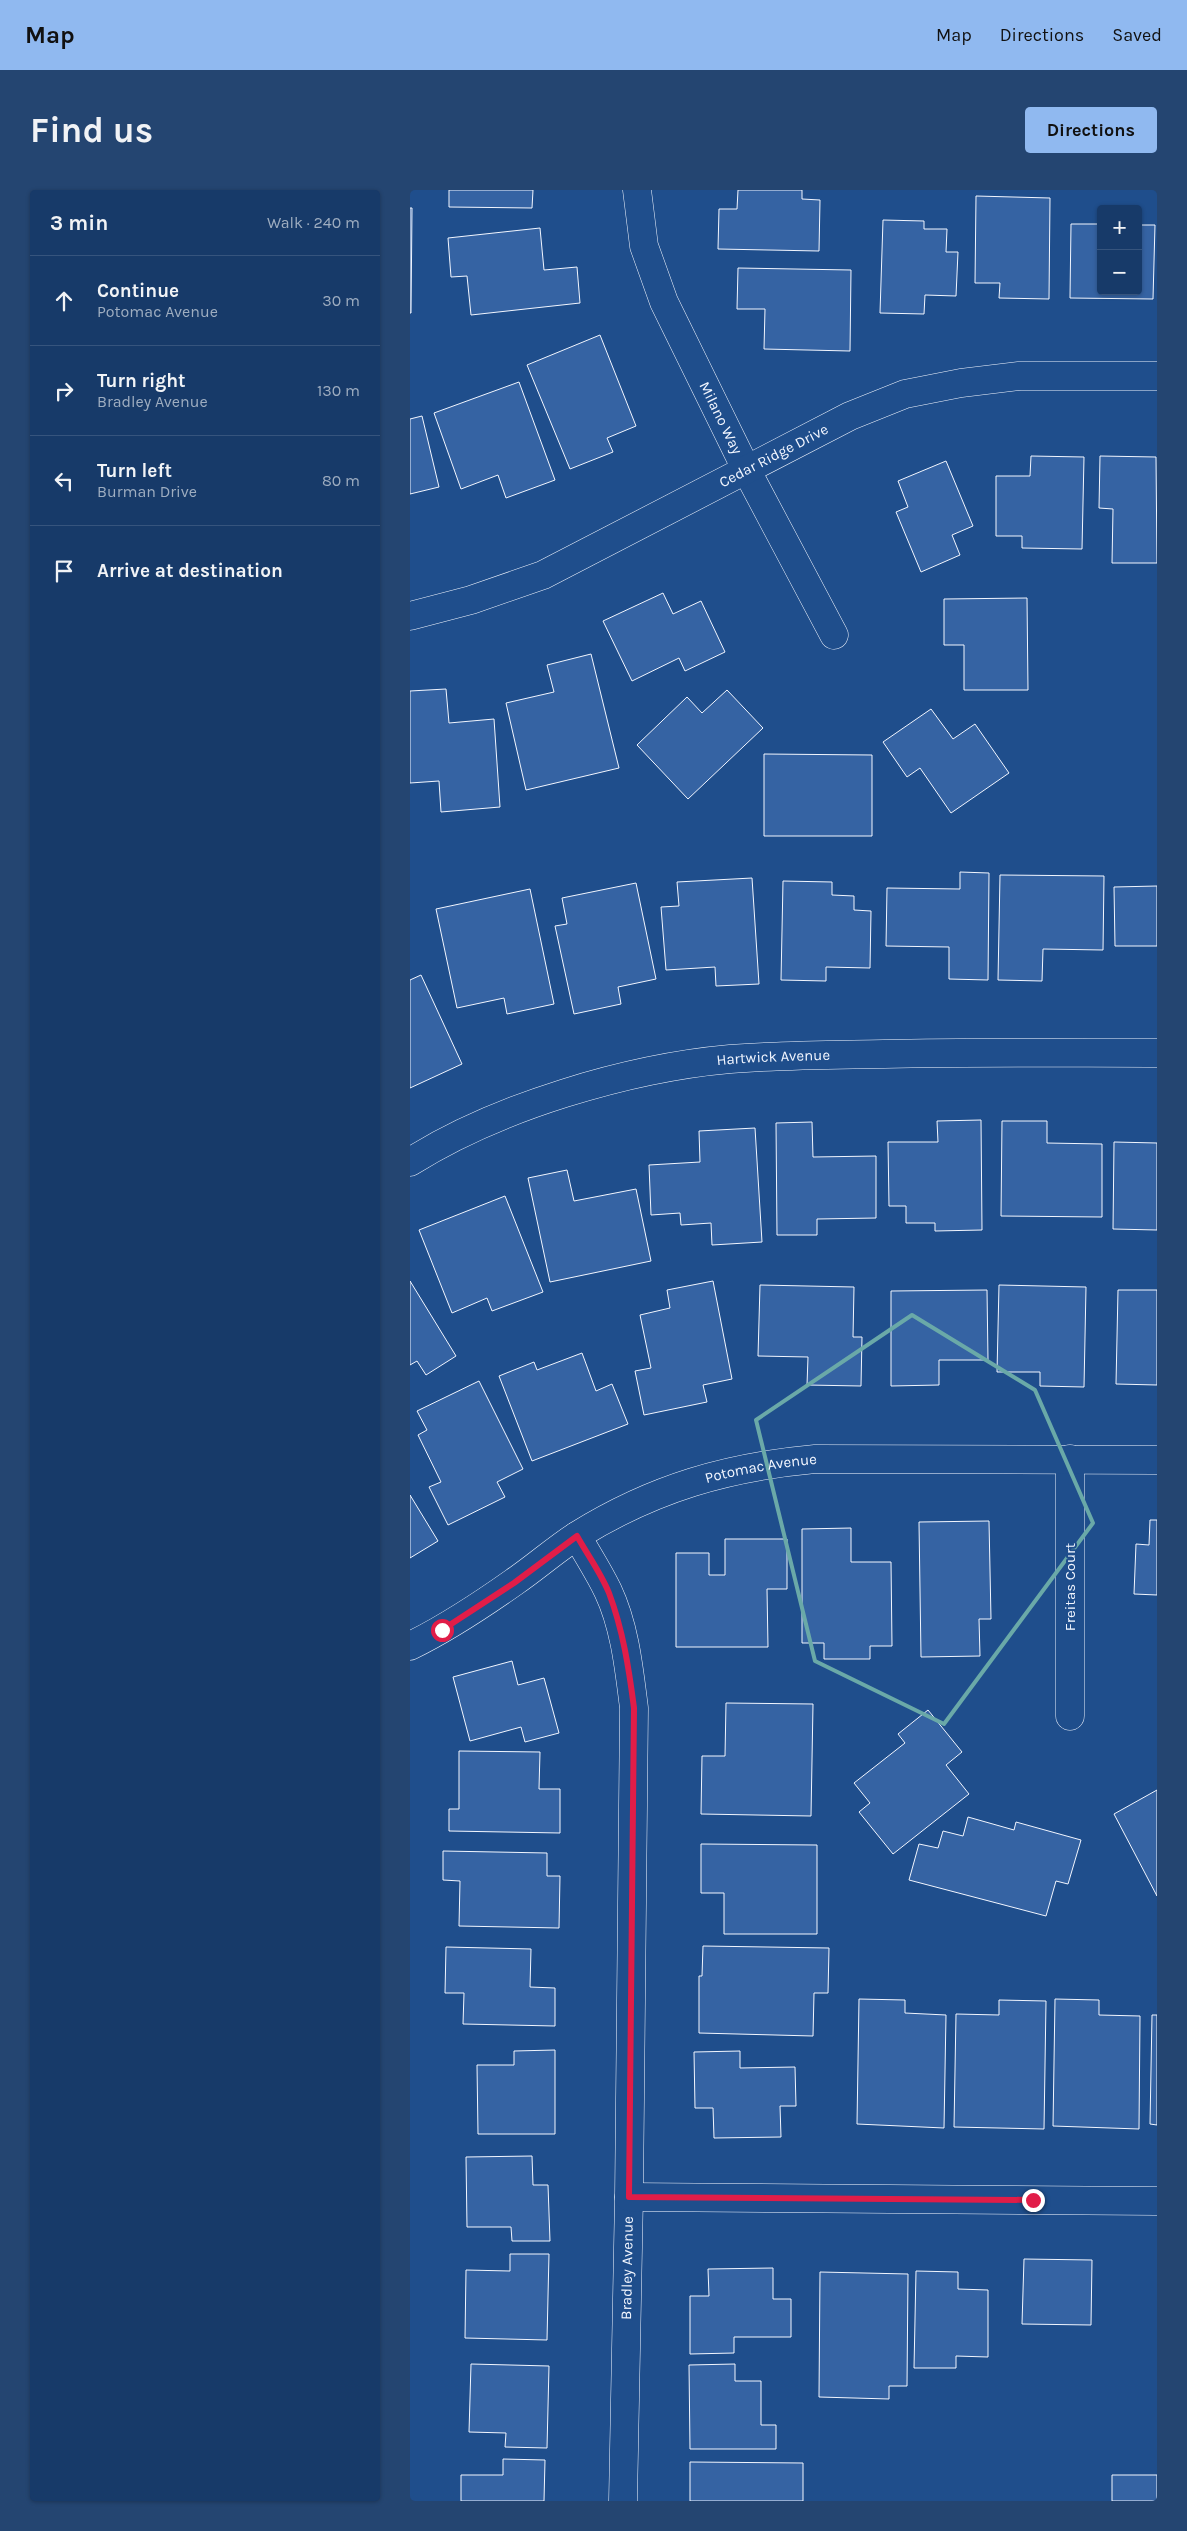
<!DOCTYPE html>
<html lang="en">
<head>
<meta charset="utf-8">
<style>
  :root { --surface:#173a69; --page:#244571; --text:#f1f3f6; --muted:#9eadc0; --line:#36547d; --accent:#90b9f0 }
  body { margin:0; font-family:Karla,sans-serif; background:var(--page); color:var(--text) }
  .controls { position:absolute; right:15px; top:15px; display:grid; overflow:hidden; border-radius:5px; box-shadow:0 1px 4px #0004 }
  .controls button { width:45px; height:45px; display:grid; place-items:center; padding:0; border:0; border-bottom:1px solid var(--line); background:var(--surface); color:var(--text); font:25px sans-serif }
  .stop { position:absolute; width:15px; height:15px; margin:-11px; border:4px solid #e11d48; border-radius:50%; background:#fff }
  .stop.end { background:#e11d48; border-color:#fff; box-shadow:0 1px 5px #0008 }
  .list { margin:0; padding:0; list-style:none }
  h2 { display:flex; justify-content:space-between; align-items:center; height:65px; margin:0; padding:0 20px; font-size:21px }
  h2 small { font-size:16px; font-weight:400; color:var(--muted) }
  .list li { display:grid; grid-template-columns:32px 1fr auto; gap:15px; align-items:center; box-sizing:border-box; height:90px; padding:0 20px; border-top:1px solid var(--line) }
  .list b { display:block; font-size:19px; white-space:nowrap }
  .list p { margin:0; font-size:16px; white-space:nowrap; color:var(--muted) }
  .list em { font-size:16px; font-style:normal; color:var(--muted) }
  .icon { flex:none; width:28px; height:28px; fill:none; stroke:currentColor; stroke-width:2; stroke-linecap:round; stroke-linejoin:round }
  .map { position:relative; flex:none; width:747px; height:2311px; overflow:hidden; border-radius:5px }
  header { display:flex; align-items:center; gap:30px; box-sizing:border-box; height:70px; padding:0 25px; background:var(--accent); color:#111 }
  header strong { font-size:24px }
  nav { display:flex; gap:28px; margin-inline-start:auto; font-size:18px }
  .intro { display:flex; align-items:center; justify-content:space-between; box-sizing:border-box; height:120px; padding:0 30px }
  h1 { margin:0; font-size:35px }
  .button { padding:12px 22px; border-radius:5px; background:var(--accent); color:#111; font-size:18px; font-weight:700 }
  main { display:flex; gap:30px; padding:0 30px }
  aside { flex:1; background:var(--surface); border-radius:5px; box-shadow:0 1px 4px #0004 }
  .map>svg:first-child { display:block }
  .building { fill:#3563a3; stroke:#f2f6ff }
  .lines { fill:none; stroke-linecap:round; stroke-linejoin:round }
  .minor-casing { stroke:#f2f6ff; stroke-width:29 }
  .minor { stroke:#1f4e8c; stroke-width:28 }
  .route { stroke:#e11d48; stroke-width:6 }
  .marked { fill:none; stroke:#6aa9a8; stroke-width:4; stroke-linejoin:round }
  .labels { text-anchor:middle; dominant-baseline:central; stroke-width:4; stroke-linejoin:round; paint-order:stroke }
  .street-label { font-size:15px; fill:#f2f6ff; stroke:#1f4e8c }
</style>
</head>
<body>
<header>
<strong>Map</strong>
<nav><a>Map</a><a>Directions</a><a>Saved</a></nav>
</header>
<div class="intro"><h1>Find us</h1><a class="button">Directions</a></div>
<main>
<aside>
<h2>3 min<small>Walk · 240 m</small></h2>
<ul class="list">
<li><svg class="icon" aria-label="ahead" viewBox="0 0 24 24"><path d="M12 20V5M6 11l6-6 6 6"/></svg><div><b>Continue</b><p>Potomac Avenue</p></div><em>30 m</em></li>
<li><svg class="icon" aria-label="right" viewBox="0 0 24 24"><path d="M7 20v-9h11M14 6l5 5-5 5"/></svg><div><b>Turn right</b><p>Bradley Avenue</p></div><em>130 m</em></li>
<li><svg class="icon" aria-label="left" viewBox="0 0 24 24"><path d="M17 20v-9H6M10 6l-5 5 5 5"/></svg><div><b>Turn left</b><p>Burman Drive</p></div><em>80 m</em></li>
<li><svg class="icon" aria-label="arrive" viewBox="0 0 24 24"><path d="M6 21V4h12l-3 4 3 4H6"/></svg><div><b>Arrive at destination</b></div></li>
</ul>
</aside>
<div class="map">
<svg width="747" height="2311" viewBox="0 0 747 2311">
  <rect width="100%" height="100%" fill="#1f4e8c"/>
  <path class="building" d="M39,0H123L122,18L39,17Z
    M328,0H392V9L410,10L409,61L308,59L309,19H327Z
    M566,6L640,8L639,109L589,108L590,93H565Z
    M0,18H2L1,123H0Z
    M473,30L514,31V39H537L536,62H548L546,106L515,105L514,124L470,123Z
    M661,34H691V101H728V35H745L743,109L660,108Z
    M130,38L134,80L167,77L170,113L61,125L57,86L41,87L38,48Z
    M328,78L441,80L440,161L354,159L355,119H327Z
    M190,145L226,236L197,248L203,262L160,279L117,175Z
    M109,192L145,290L96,308L88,285L51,299L24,223Z
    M12,226L29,297L0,304V229Z
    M621,266L674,267L672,359L612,358V346H586V286H620Z
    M690,266L746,267L747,373H702L703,319L689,318Z
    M536,271L563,336L542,345L550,365L511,382L486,322L498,317L488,291Z
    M253,403L263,424L291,411L315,462L275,481L269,468L222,491L193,431Z
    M617,408L618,500H554V455H534V409Z
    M181,464L209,578L116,600L96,513L144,502L137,475Z
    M36,499L39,533L84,529L90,617L31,622L29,591L0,593V501Z
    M317,500L353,538L278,609L227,555L277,507L292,523Z
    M521,519L543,549L565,534L599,583L541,623L510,578L497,587L473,552Z
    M354,564L462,565V646H354Z
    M550,682L579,683L578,790L539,789V757L476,756L477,698L550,699Z
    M590,685L694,686L693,760L633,759L632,791L588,790Z
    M342,688L349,794L306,796L305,777L256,780L251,717L269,716L267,692Z
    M373,691L422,692V705L444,706V720L461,721L460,778L416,777V791L371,790Z
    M226,693L246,789L208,797L211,814L164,824L145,736L157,734L152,708Z
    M747,696V756H705L704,697Z
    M120,699L144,814L97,824L94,808L47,818L26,719Z
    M11,785L52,874L0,898V790Z
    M571,930L572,1040L525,1041V1033H496V1016H479L478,952H528L527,931Z
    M592,931H637V953L692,954V1027L591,1026Z
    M402,932L403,967L466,966V1028L407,1029V1045H367L366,933Z
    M345,938L352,1052L302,1055L301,1033L271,1035L270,1023L241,1025L239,975L290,972L289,941Z
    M704,952L747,953V1040L703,1039Z
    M157,980L164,1011L226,999L241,1071L140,1092L118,988Z
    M95,1006L133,1102L82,1121L77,1108L42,1123L9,1040Z
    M0,1091L46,1166L16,1185L7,1171L0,1175Z
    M303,1091L322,1189L293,1195L297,1212L234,1225L225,1181L241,1178L230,1125L260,1118L257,1100Z
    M350,1095L444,1097L443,1147H452L451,1196L397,1195L398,1167L348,1166Z
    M589,1095L676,1097L674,1197L630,1196V1182H587Z
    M577,1100L578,1170H529V1195L481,1196V1101Z
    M708,1100H747V1195L706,1194Z
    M172,1163L186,1201L202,1194L218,1234L122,1271L89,1186L124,1172L127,1180Z
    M69,1191L113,1279L87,1292L95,1307L38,1335L19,1297L31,1292L8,1245L17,1240L7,1221Z
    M0,1305L28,1351L0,1368Z
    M740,1330H747V1405L724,1404L726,1354L739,1355Z
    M579,1331L581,1429H569L570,1466L511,1467L509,1332Z
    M441,1338V1372H481L482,1456H460V1469H414V1453H392V1339Z
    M315,1349H377V1399H357L358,1457H266V1363H299V1385H315Z
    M102,1471L108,1495L134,1488L149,1543L115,1552L111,1537L60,1551L43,1487Z
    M316,1513L403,1514L401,1626L291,1624L292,1566H315Z
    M518,1520L552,1562L536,1575L559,1604L483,1664L449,1622L460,1613L444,1593L495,1553L488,1544Z
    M49,1561L130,1562L129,1599H150V1643L39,1641V1619H49Z
    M747,1600V1706L704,1624Z
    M558,1627L604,1640L606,1632L671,1650L658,1694L646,1691L636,1726L499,1690L509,1654L528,1658L533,1641L553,1646Z
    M291,1654L407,1655V1744H314V1703H291Z
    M33,1661L137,1663V1686H150L149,1738L49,1736L50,1691L33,1690Z
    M293,1756L419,1758L418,1803H404L403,1846L289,1843V1786H292Z
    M36,1757L121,1759L120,1797L145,1798V1836L53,1834L54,1803H35Z
    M449,1809L495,1810V1823L536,1825L534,1938L447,1934Z
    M645,1809L689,1810V1825L730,1826L729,1939L643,1936Z
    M589,1810L636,1811L634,1939L544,1937L546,1824L589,1825Z
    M742,1825H747V1935L740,1934Z
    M145,1860V1944H68L67,1875H104V1861Z
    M330,1861V1878L385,1877L386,1916H370L371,1947L304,1948L303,1918H285L284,1862Z
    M122,1966L123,1995H138L140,2051H102L101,2037H57L56,1967Z
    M100,2064H139L137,2150L55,2148L56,2080L100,2081Z
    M614,2069L682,2070L681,2135L612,2134Z
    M363,2078V2109H381V2147H324V2163L280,2164V2106H299L298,2079Z
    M506,2081L548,2082V2099L578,2100V2167L546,2166V2178H504Z
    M410,2082L498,2084L497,2196H479V2209L409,2207Z
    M61,2174L139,2176L137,2258L95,2257L96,2243L59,2242Z
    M325,2174V2191H351V2235H366V2259H280L279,2175Z
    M93,2269L135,2270L134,2311H51V2285H93Z
    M280,2272L393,2273V2311H280Z
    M702,2285H747V2311H702Z"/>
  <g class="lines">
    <defs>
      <g id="minor">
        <path id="s1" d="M227,0L234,56L254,112L337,281L424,445"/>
        <path id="s2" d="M0,426L61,410L133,385L440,226L495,204L551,193L609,186H747"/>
        <path id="s3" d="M0,972C87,917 218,878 320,869C371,865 423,865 474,864C565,862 656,863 747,863"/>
        <path d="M660,1269V1526"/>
        <path d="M167,1346C177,1364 189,1382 198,1401C215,1437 219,1479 224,1518L219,2007L213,2311"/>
        <path id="s4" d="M0,1456C37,1438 70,1416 104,1392C126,1377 146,1359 168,1345C244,1298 317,1277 405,1269L747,1270"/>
        <path d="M219,2007L747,2011"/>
      </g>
    </defs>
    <use href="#minor" class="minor-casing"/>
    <use href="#minor" class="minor"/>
  </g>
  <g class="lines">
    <path class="route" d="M32,1440L104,1393L167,1346C177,1364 191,1383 199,1403C213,1440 219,1479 224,1518L219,2007L623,2010"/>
  </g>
  <path class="marked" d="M502,1125L625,1200L683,1333L534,1534L405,1471L346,1230Z"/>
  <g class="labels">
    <g class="street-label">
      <text stroke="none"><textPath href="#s1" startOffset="245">Milano Way</textPath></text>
      <text stroke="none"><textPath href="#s2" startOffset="399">Cedar Ridge Drive</textPath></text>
      <text stroke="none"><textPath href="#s3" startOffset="382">Hartwick Avenue</textPath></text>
      <text stroke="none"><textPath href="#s4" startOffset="398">Potomac Avenue</textPath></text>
      <text transform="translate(660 1397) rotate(-90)">Freitas Court</text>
      <text transform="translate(217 2078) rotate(-89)">Bradley Avenue</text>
    </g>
  </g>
</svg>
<div class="controls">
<button>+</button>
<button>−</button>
</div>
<div class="stop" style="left:32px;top:1440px"></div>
<div class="stop end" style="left:623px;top:2010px"></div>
</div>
</main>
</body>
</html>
